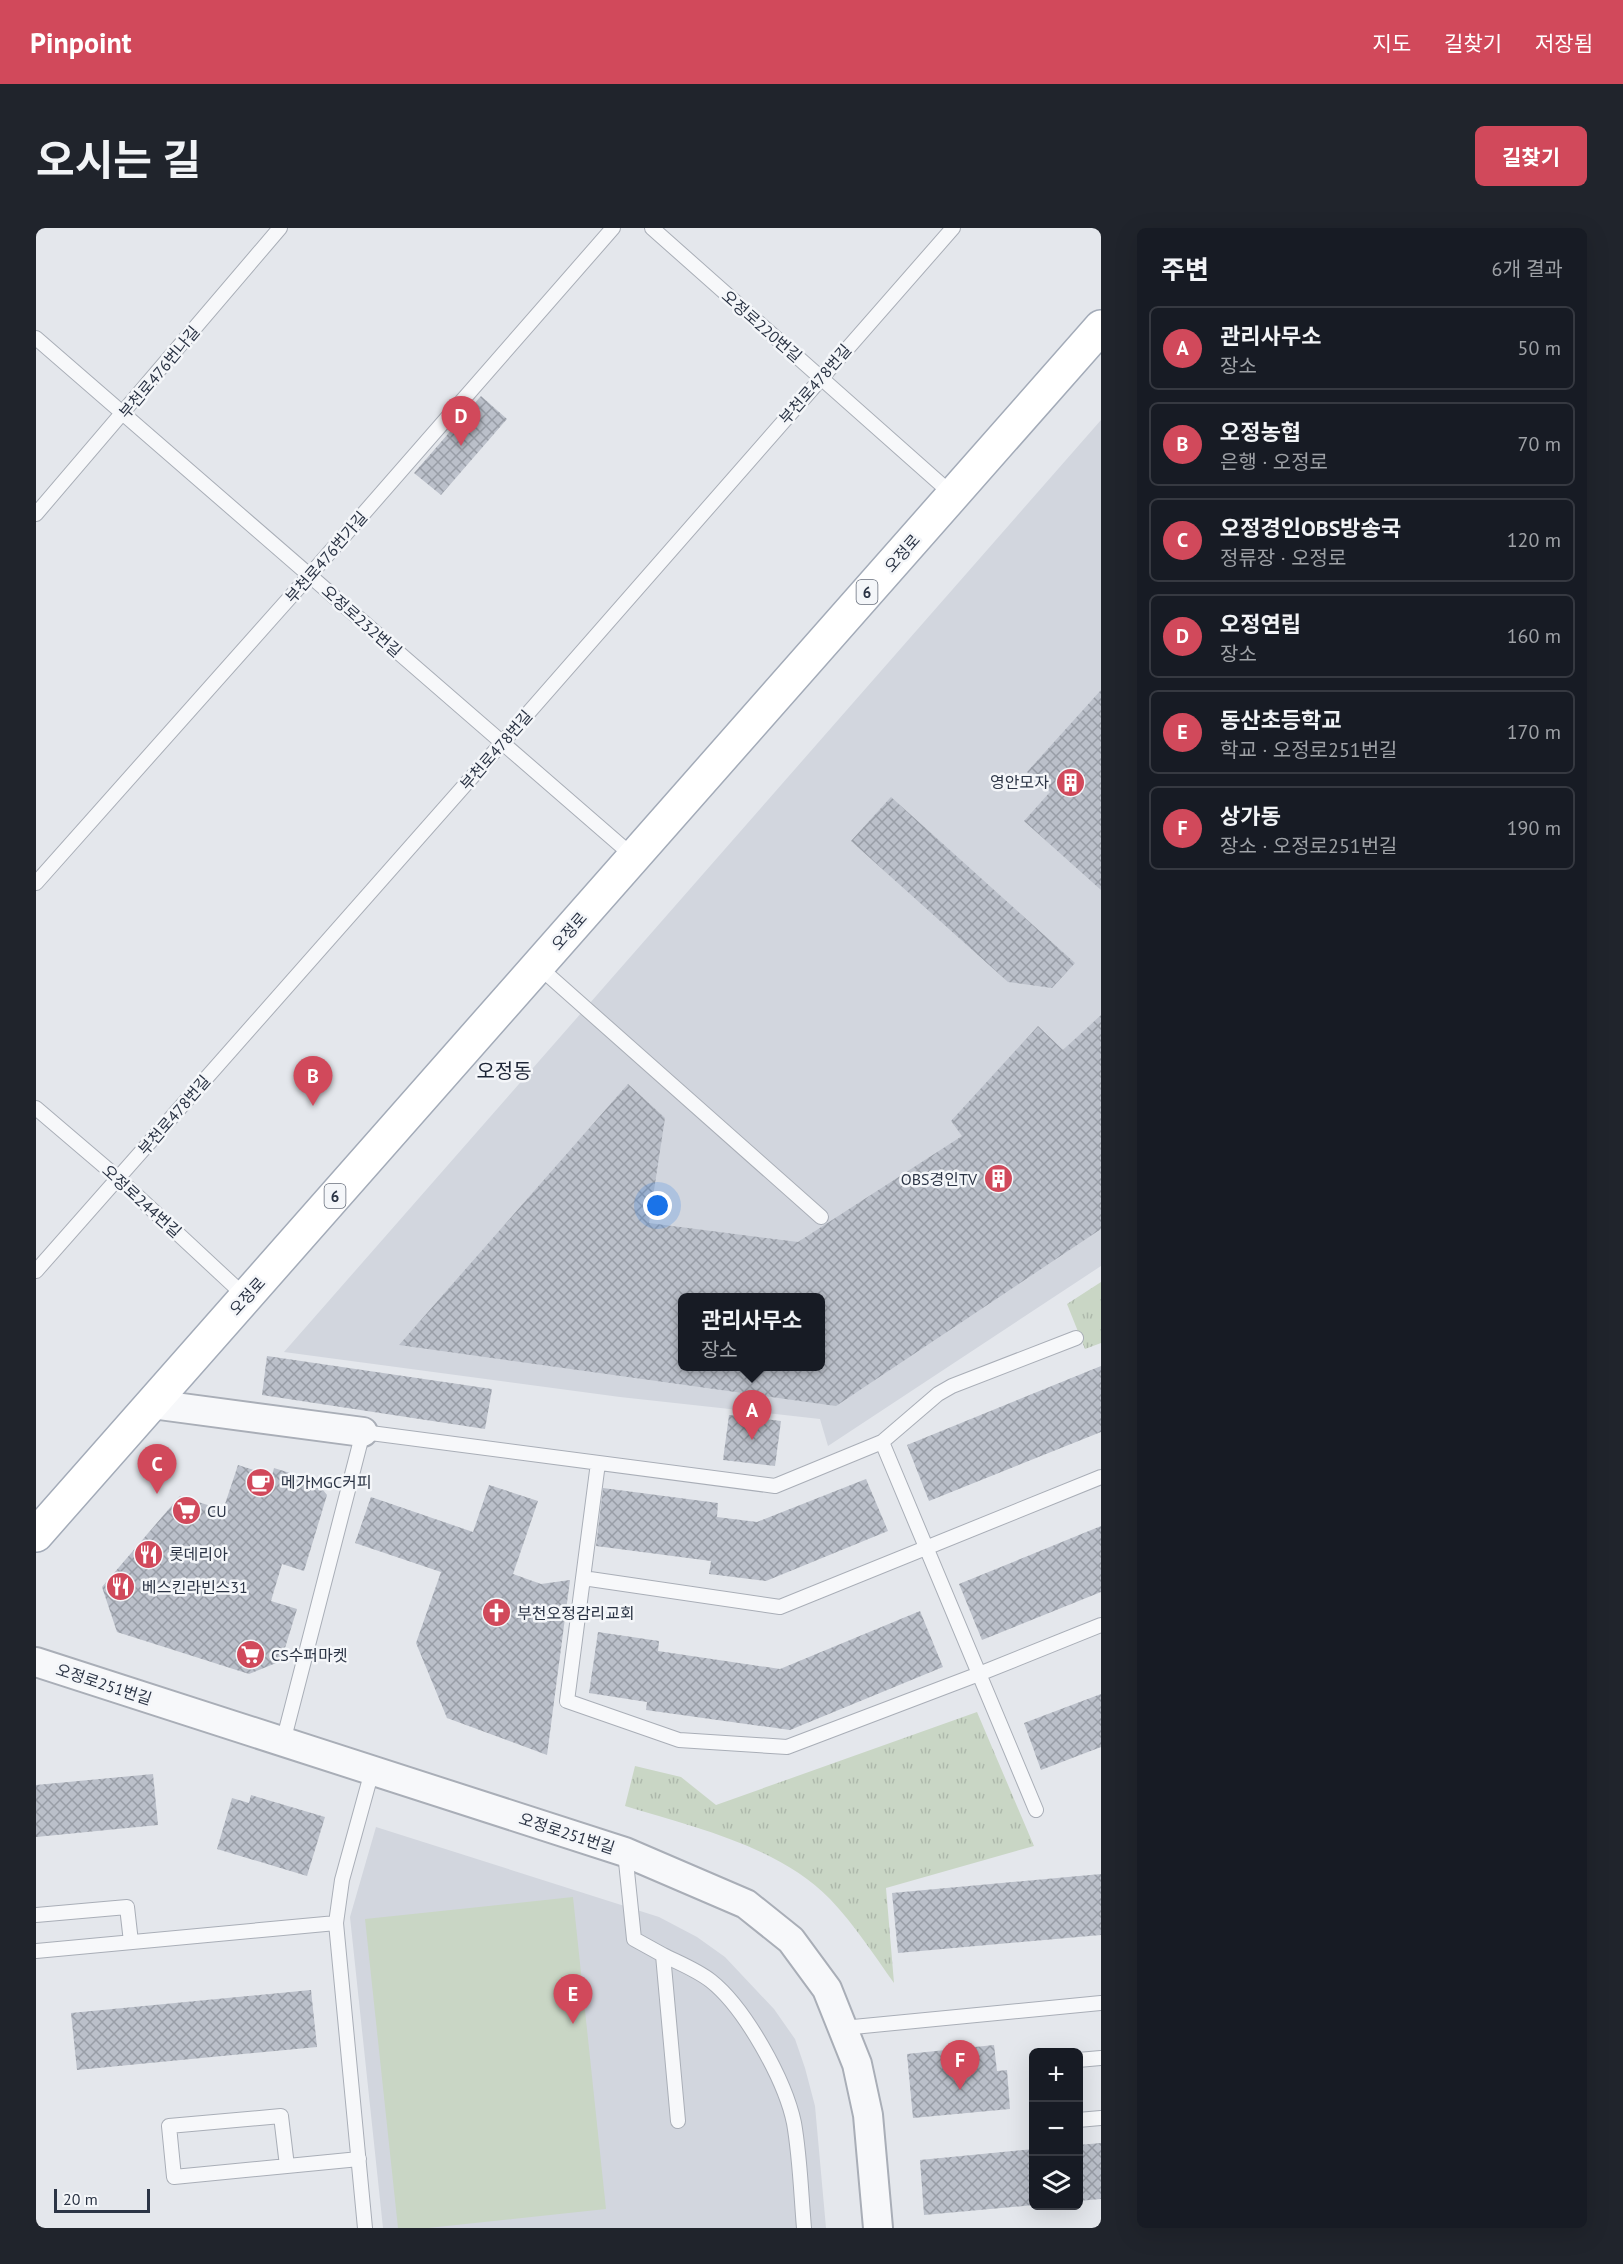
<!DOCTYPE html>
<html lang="ko">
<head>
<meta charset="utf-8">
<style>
  :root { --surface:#171b24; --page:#20242c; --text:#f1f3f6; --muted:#9ea1a6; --line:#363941; --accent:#d1495b }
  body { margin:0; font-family:"PT Sans","Noto Sans KR",sans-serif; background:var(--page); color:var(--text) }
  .controls { position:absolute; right:18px; bottom:18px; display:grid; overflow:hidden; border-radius:9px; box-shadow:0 6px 24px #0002 }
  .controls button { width:54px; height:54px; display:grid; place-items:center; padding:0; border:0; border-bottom:2px solid var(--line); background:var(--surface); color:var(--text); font:30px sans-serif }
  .scale { position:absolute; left:18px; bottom:15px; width:96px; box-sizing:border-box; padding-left:6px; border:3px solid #2b3445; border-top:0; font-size:16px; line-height:21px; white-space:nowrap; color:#2b3445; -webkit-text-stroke:4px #f4f6f9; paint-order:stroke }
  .you { position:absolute; left:622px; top:978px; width:21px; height:21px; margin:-15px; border:4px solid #fff; border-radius:50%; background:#1a73e8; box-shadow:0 0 0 9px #1a73e833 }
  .badge { display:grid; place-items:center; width:39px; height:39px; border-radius:50%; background:var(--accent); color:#fff; font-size:20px; font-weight:700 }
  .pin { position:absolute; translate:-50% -50px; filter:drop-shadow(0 2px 3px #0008) }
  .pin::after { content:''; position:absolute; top:32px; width:21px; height:18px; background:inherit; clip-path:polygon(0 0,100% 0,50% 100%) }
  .popup { position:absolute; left:642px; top:1065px; width:147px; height:78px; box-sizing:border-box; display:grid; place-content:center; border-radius:9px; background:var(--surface); filter:drop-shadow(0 2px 4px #0005); font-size:20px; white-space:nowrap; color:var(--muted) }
  .popup b { font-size:22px; color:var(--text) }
  .popup::after { content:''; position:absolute; left:50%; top:100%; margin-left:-12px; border:12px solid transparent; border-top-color:var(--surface) }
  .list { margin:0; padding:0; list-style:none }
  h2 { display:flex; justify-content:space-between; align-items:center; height:78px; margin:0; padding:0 24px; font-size:26px }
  h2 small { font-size:20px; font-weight:400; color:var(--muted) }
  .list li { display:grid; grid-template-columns:39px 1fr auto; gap:18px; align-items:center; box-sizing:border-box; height:84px; margin:0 12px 12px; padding:0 12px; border:2px solid var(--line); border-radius:9px }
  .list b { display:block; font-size:22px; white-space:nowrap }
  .list p { margin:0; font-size:20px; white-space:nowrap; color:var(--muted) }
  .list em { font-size:20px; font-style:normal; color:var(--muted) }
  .icon { flex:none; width:33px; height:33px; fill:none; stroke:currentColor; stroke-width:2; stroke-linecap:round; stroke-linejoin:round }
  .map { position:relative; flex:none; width:1065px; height:2000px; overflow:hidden; border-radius:9px }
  header { display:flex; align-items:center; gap:36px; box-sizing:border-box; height:84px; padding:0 30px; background:var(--accent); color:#fff }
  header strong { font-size:28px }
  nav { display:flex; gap:33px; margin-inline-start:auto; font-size:21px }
  .intro { display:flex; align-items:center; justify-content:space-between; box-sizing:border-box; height:144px; padding:0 36px }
  h1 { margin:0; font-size:42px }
  .button { padding:15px 27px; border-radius:9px; background:var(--accent); color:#fff; font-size:21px; font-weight:700 }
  main { display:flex; gap:36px; padding:0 36px }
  aside { flex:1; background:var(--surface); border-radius:9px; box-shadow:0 6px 24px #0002 }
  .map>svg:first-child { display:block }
  .built { fill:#d2d6de; fill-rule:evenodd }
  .grass { fill:url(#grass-tufts) }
  .pitch { fill:#c9d6c5 }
  .building { fill:url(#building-cross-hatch); fill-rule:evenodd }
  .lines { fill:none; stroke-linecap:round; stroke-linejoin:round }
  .service-casing { stroke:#a9aeb7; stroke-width:16 }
  .minor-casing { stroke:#a9aeb7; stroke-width:32 }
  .primary-casing { stroke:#a3abb8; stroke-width:36 }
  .service { stroke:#f7f8fa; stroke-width:14 }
  .minor { stroke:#f7f8fa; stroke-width:28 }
  .primary { stroke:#fff; stroke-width:33 }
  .labels { text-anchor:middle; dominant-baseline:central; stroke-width:5; stroke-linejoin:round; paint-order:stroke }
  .shield { fill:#f4f6f9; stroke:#676e7b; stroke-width:1.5 }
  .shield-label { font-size:15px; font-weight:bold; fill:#2b3445 }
  .street-label { font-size:16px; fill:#2b3445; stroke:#f4f6f9 }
  .poi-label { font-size:16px; fill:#2b3445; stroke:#f4f6f9; text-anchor:start }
  .quarter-label { font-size:20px; fill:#1d2536; stroke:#f4f6f9 }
</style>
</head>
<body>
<header>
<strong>Pinpoint</strong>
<nav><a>지도</a><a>길찾기</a><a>저장됨</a></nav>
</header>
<div class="intro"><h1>오시는 길</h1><a class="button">길찾기</a></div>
<main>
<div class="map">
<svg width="1065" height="2000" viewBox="0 0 1065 2000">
  <defs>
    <pattern id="grass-tufts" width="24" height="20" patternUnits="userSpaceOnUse" patternTransform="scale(1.5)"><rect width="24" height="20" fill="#c9d6c5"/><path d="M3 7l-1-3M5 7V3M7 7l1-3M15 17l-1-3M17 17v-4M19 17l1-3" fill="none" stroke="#adb8ab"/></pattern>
    <pattern id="building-cross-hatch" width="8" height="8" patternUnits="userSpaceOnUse" patternTransform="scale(1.5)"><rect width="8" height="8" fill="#bbc0ca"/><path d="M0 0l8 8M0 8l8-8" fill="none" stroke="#989da6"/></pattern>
  </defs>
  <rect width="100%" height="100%" fill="#e4e7ec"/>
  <path class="built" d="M1065,192V1038L792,1218L784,1191L584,1169L248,1124ZM647,1070H785V1138H647Z
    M340,1599L623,1689L661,1709L689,1729L738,1781L759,1811L769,1840L779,1878L790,2000H347L314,1689Z"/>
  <path class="grass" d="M1065,1054V1115L1049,1121L1031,1076Z
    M941,1484L998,1618L850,1660L858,1755C838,1727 818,1696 794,1671C743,1618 657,1599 589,1578L599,1538L645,1549L680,1577Z"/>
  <path class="pitch" d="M537,1669L570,1981L392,2000H362L329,1691Z"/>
  <path class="building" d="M445,168L471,191L405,267L378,245Z
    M1065,462V662L988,593L1014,564L991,544Z
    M855,569L1039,735L1016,760L972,754L815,613Z
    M1065,787V1001L800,1178L363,1117L592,856L629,890L613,995L762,1014L926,908L915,893L1002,798L1027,822ZM647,1070H785V1138H647Z
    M231,1128L456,1161L449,1201L226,1167Z
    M1065,1138V1204L893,1273L871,1217Z
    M693,1187L745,1193L739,1238L687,1232Z
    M202,1237L236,1248L238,1240L280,1253L291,1267L268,1343L246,1336L235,1373L261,1381L245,1433L213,1446L81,1404L66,1359L144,1268L187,1282Z
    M830,1251L852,1303L730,1353L673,1346L675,1333L560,1318L567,1260L682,1275L681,1289L721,1294Z
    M453,1257L502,1273L477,1346L505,1356L534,1352L511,1527L411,1490L380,1415L405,1344L319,1315L335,1269L437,1304Z
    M1065,1298V1364L946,1412L923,1356Z
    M884,1383L907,1439L754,1502L610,1482L611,1474L553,1465L562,1404L623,1413L622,1423L744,1441Z
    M1065,1466V1519L1005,1542L988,1495Z
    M117,1546L122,1597L0,1609V1557Z
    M215,1567L289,1589L271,1648L181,1621L196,1570L213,1575Z
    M1065,1646V1707L862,1725L856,1665Z
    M275,1762L281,1819L41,1842L35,1785Z
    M958,1817L961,1843L971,1842L974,1881L877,1890L871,1826Z
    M1065,1915V1971L1042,1973V1917Z
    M998,1921V1977L888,1987L884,1932Z"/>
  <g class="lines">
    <defs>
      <path id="service" d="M616,0L917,267
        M0,110L598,629
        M0,286L244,0
        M0,655L273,348L577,0
        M502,738L785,989
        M0,880L82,950L210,1069
        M0,1043L466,515L917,0
        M846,1214L902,1166L916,1158L1040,1110
        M562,1235L531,1473L643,1512L751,1519L943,1446L1065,1397
        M547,1350L744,1379L1065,1249
        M247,1514L327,1204L739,1258L846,1214L1000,1582
        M589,1624L598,1711L627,1727L642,1893
        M0,1687L91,1679L95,1714
        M0,1723L300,1695
        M627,1727C643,1735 661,1742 675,1753C709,1780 749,1852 758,1895C764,1929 765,1965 768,2000
        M807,1800L1065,1775
        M1042,1832L1065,1830
        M1042,1892L1065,1890
        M251,1938L245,1888L133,1898L138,1949L323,1931
        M329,2000L300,1695L306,1652L336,1543"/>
      <path id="minor" d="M116,1176L327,1204
        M0,1434L589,1624L710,1676L755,1712L791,1761L821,1836L832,1887L842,2000"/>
      <path id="primary" d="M0,1307L1065,99"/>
    </defs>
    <use href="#service" class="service-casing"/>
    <use href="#minor" class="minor-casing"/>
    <use href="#primary" class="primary-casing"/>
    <use href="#service" class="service"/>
    <use href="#minor" class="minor"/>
    <use href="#primary" class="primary"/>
  </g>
  <defs>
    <symbol id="building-disc" viewBox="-11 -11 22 22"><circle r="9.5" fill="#d1495b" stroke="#f4f6f9"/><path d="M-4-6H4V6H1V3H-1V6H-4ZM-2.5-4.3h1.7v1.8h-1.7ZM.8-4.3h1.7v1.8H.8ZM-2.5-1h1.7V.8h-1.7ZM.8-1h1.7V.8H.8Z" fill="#fff"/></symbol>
    <symbol id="cafe-disc" viewBox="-11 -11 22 22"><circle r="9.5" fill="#d1495b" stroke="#f4f6f9"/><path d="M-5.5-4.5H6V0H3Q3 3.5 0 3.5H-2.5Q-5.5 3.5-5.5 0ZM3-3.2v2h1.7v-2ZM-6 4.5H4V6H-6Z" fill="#fff"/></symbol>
    <symbol id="supermarket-disc" viewBox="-11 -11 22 22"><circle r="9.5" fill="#d1495b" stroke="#f4f6f9"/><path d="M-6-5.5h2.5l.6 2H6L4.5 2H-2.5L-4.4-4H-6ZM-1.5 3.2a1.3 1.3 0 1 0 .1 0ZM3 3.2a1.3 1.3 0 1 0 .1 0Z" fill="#fff"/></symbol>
    <symbol id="restaurant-disc" viewBox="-11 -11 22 22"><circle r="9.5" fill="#d1495b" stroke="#f4f6f9"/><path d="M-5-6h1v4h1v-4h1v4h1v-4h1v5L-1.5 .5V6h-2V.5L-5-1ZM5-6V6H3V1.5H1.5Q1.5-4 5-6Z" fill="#fff"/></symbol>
    <symbol id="church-disc" viewBox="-11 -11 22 22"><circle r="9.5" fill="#d1495b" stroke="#f4f6f9"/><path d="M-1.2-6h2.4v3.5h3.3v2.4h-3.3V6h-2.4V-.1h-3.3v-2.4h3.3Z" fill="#fff"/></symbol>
  </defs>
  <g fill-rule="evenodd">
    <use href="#building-disc" x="1018" y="538" width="33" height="33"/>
    <use href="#building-disc" x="946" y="934" width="33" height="33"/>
    <use href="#cafe-disc" x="208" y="1238" width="33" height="33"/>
    <use href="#supermarket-disc" x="134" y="1266" width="33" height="33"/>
    <use href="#restaurant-disc" x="96" y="1310" width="33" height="33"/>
    <use href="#restaurant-disc" x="68" y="1342" width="33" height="33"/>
    <use href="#church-disc" x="444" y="1368" width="33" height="33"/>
    <use href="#supermarket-disc" x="198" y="1410" width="33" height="33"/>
  </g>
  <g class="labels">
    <g class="shield">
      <rect x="820.5" y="352" width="21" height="24" rx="4.5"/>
      <rect x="288.5" y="956" width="21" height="24" rx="4.5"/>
    </g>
    <g class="shield-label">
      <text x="831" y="364">6</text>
      <text x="299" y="968">6</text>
    </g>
    <g class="street-label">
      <text transform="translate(726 98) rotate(41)">오정로220번길</text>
      <text transform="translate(123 144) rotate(-50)">부천로476번나길</text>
      <text transform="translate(779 156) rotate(-49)">부천로478번길</text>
      <text transform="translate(866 325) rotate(-49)">오정로</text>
      <text transform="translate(290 329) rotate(-49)">부천로476번가길</text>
      <text transform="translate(326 393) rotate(41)">오정로232번길</text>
      <text transform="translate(460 522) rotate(-49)">부천로478번길</text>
      <text transform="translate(533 703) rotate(-49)">오정로</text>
      <text transform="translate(138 887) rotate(-49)">부천로478번길</text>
      <text transform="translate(106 973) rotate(42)">오정로244번길</text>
      <text transform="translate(211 1068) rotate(-48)">오정로</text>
      <text transform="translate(68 1456) rotate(18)">오정로251번길</text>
      <text transform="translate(531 1605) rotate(18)">오정로251번길</text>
    </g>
    <g class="poi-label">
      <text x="1013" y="554" text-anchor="end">영안모자</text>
      <text x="941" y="951" text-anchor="end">OBS경인TV</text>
      <text x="245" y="1254">메가MGC커피</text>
      <text x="171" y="1283">CU</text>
      <text x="133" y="1326">롯데리아</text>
      <text x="106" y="1359">베스킨라빈스31</text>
      <text x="481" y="1385">부천오정감리교회</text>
      <text x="235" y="1427">CS수퍼마켓</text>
    </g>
    <g class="quarter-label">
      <text x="468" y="843">오정동</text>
    </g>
  </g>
</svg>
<div class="controls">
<button>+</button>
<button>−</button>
<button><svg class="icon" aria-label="layers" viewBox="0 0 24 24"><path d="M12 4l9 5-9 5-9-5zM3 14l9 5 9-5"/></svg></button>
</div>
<div class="scale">20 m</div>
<div class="you"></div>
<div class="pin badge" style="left:716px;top:1212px">A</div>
<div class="popup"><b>관리사무소</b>장소</div>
<div class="pin badge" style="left:277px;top:878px">B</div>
<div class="pin badge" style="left:121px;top:1266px">C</div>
<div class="pin badge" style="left:425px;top:218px">D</div>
<div class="pin badge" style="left:537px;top:1796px">E</div>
<div class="pin badge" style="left:924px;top:1862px">F</div>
</div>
<aside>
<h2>주변<small>6개 결과</small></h2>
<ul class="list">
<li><span class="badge">A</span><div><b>관리사무소</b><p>장소</p></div><em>50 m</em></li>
<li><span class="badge">B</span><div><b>오정농협</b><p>은행 · 오정로</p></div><em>70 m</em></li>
<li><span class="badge">C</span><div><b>오정경인OBS방송국</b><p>정류장 · 오정로</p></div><em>120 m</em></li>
<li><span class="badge">D</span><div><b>오정연립</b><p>장소</p></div><em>160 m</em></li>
<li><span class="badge">E</span><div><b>동산초등학교</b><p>학교 · 오정로251번길</p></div><em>170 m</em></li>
<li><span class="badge">F</span><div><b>상가동</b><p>장소 · 오정로251번길</p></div><em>190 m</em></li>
</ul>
</aside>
</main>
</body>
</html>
